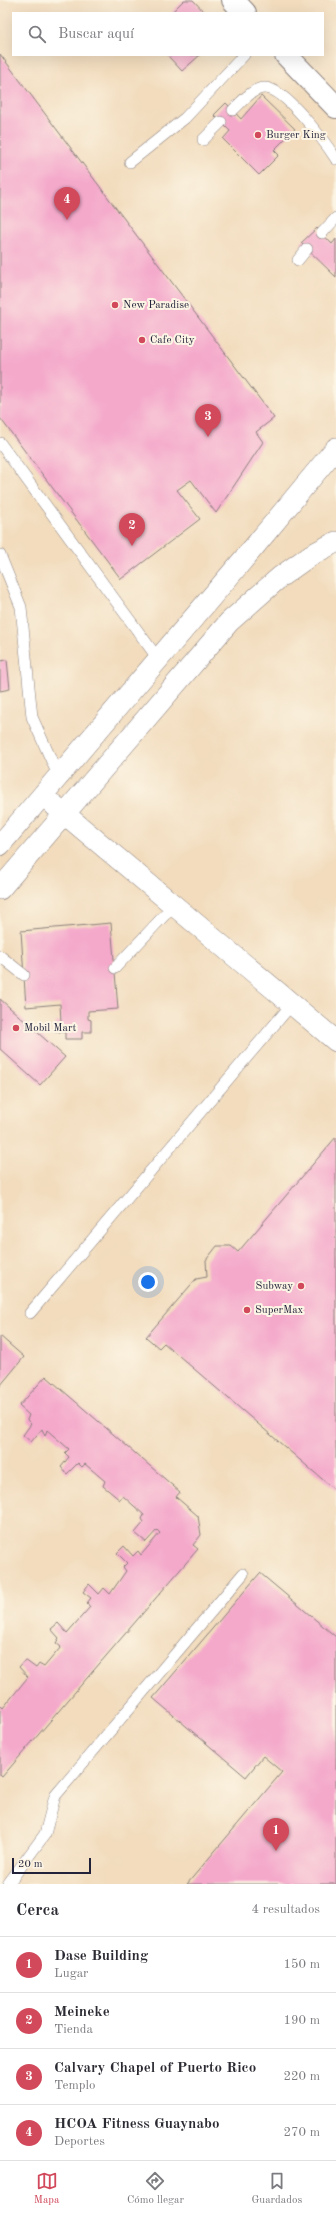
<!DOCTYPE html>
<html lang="es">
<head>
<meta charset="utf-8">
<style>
  :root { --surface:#fff; --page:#f2f2f3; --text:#2b2b33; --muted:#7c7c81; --line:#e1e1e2; --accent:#d1495b }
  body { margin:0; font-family:"Old Standard TT",serif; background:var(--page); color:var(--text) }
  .scale { position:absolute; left:12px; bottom:10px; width:79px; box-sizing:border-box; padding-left:4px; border:2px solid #22223b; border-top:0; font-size:11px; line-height:14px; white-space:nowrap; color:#22223b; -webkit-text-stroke:3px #fcf5e5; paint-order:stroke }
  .you { position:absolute; left:148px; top:1282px; width:14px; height:14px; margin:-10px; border:3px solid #fff; border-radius:50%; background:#1a73e8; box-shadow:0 0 0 6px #1a73e833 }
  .badge { display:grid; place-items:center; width:26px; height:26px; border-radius:50%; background:var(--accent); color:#fff; font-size:13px; font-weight:700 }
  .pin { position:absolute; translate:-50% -33px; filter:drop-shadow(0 1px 2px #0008) }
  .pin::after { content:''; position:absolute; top:21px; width:14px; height:12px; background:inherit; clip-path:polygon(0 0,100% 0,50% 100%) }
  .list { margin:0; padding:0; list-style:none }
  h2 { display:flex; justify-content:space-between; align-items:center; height:52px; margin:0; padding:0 16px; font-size:17px }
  h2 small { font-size:13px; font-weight:400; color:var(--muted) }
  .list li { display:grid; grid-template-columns:26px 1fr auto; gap:12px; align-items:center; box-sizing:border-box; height:56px; padding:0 16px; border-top:1px solid var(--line) }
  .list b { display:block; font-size:15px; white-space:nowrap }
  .list p { margin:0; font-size:13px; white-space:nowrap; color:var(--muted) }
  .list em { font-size:13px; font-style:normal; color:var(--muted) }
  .icon { flex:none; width:22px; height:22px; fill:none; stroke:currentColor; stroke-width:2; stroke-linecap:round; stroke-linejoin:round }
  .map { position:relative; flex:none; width:336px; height:1884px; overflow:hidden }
  .search { position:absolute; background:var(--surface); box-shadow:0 4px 16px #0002; left:12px; right:12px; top:12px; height:44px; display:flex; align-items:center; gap:10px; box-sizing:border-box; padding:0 14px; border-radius:0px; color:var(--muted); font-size:15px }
  .sheet { height:276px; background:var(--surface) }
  nav { display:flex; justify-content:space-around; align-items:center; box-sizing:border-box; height:56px; border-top:1px solid var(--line); background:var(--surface); font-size:11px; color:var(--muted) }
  nav a { display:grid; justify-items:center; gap:2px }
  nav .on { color:var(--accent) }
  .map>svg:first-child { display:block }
  .building { fill:#f4a9cb }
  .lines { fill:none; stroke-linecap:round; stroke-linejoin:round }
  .service-casing { stroke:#8a7f7c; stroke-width:12 }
  .minor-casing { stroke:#8a7f7c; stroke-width:22 }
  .tertiary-casing { stroke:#8a7f7c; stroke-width:24 }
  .service { stroke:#fff; stroke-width:11 }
  .minor { stroke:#fff; stroke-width:21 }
  .tertiary { stroke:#fff; stroke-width:22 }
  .poi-dot { fill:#d1495b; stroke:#fcf5e5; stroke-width:1.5 }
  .labels { text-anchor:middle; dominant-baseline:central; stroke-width:4; stroke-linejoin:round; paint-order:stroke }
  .poi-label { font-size:11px; fill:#22223b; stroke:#fcf5e5; text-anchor:start }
</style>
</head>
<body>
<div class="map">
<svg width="336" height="1884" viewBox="0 0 336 1884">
  <rect width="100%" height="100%" fill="#fcf5e5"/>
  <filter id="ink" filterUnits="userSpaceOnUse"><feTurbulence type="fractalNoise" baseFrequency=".025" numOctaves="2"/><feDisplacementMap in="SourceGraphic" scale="8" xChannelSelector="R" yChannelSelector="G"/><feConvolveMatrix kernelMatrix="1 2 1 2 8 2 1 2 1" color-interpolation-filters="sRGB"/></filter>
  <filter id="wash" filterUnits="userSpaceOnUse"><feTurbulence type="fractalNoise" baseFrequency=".012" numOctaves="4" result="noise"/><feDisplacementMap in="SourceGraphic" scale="16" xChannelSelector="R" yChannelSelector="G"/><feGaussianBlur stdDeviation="0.9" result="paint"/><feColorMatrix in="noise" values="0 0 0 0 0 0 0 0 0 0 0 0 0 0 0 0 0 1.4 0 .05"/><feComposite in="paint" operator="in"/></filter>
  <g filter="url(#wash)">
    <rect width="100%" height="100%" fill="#f2dcbd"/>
    <g id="blocks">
      <path class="building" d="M184,0H193L205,13H171Z
        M0,54L274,418L256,432L263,442L216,513L191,480L177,490L200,519L121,579L0,418Z
        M167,55H200L182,71Z
        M261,96L295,129L274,150L279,155L259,175L223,139L230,131L214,115L226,103L241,119Z
        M317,228L332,244L336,239V277L301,243Z
        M7,660L10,689L0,691V661Z
        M111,923L118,1009L88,1011V1019L91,1020V1032H82V1039H65V1032H56V1022H61L60,1004L26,1007L21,931Z
        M0,999L65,1057L40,1085L0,1049Z
        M336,1137V1491L164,1343L159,1348L146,1337L196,1279L207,1277L206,1260L217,1246H231L238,1252Z
        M0,1336L24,1357L0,1386Z
        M46,1376L180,1492L176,1497L198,1516L201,1535L193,1545L198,1549L2,1777L0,1775V1705L3,1708L28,1677L19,1667L25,1660L36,1668L39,1664L44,1667L61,1647L56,1643L59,1638L51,1629L58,1623L67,1633L90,1607L87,1603L91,1598L83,1592L89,1584L99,1594L104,1588L110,1594L126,1571L123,1567L127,1563L117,1553L124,1546L133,1556L138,1551L141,1555L160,1533L157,1530L146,1542L135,1533L144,1522L142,1519L144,1515L123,1496L120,1500L103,1486L105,1481L85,1464L82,1467L78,1463L67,1474L61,1467L69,1457L65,1453L69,1449L47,1430L45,1436L42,1429L31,1442L23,1435L31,1424L27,1420L29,1415L19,1406Z
        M260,1573L336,1637V1884H187L282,1772L263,1756L246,1777L153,1698Z"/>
    </g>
  </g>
  <g filter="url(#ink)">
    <use href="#blocks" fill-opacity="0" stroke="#8a7f7c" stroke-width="1"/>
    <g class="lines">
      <defs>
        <path id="service" d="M233,110C242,102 252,88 265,88C285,88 325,142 336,159
          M203,140L221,122
          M130,162L185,118L244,55
          M322,233L336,218
          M298,260L307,249
          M0,443L159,660
          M0,555L21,607L32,717L58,775
          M0,956L24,975
          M115,968L174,905
          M30,1313L292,1004
          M8,1884L45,1834L55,1796L243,1574"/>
        <path id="minor" d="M54,805L336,1041
          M0,845L254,547L336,448
          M0,889L229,622L280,577L311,555L336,542"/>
        <path id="tertiary" d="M233,0L245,13
          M286,55L336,107"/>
      </defs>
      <use href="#service" class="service-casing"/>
      <use href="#minor" class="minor-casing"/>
      <use href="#tertiary" class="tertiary-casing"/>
      <use href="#service" class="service"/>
      <use href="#minor" class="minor"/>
      <use href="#tertiary" class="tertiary"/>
    </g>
  </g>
  <g class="poi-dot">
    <circle cx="258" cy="135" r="4"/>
    <circle cx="115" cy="305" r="4"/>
    <circle cx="142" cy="340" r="4"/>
    <circle cx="16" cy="1028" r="4"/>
    <circle cx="301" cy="1286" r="4"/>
    <circle cx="247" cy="1310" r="4"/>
  </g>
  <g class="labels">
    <g class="poi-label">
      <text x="266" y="135">Burger King</text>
      <text x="123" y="305">New Paradise</text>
      <text x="150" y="340">Cafe City</text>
      <text x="24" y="1028">Mobil Mart</text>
      <text x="293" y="1286" text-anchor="end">Subway</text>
      <text x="255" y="1310">SuperMax</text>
    </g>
  </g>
</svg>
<div class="scale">20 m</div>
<div class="you"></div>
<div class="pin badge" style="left:276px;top:1851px">1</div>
<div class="pin badge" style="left:132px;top:546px">2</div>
<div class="pin badge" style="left:208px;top:437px">3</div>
<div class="pin badge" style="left:67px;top:220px">4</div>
<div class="search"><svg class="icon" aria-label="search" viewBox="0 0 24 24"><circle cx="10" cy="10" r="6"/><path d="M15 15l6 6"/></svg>Buscar aquí</div>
</div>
<section class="sheet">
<h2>Cerca<small>4 resultados</small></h2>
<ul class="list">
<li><span class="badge">1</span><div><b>Dase Building</b><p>Lugar</p></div><em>150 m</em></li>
<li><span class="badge">2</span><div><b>Meineke</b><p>Tienda</p></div><em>190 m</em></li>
<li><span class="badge">3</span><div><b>Calvary Chapel of Puerto Rico</b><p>Templo</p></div><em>220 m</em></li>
<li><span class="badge">4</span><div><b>HCOA Fitness Guaynabo</b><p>Deportes</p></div><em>270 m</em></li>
</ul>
</section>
<nav>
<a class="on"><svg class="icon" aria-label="map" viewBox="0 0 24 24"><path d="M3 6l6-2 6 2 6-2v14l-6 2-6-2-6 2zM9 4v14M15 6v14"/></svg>Mapa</a>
<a><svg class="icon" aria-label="directions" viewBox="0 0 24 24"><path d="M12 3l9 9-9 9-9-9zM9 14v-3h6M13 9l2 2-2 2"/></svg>Cómo llegar</a>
<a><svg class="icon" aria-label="saved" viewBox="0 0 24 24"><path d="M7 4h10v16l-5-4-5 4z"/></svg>Guardados</a>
</nav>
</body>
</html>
